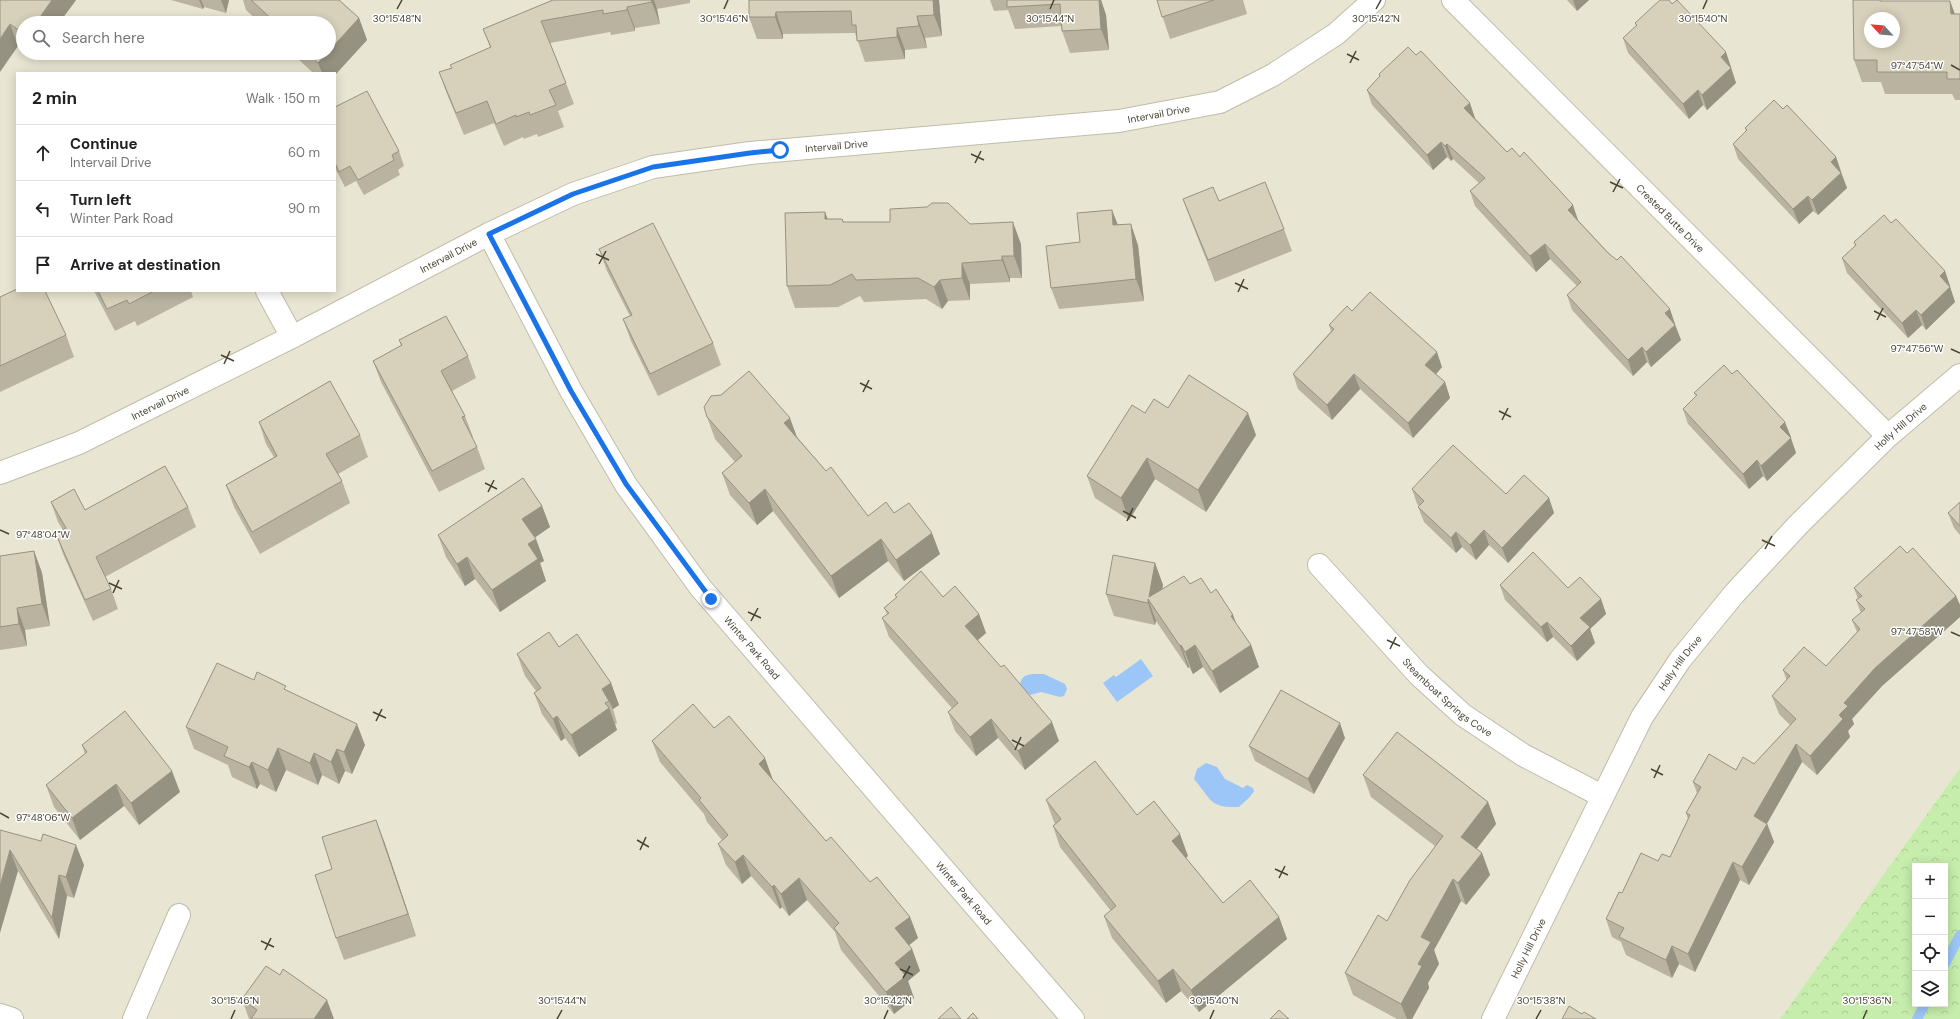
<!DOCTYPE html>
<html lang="en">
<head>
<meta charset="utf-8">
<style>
  :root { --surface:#fff; --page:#f6f6f6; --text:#202124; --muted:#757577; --line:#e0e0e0 }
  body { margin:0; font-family:"DM Sans",sans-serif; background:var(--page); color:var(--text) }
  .controls { position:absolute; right:12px; bottom:12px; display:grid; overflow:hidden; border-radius:0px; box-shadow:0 2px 10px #0003 }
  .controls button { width:36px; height:36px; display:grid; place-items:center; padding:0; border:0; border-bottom:1px solid var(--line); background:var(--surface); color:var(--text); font:20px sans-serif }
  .compass { position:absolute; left:1864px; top:12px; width:36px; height:36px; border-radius:50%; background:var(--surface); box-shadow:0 2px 10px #0003; rotate:296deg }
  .stop { position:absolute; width:12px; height:12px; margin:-9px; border:3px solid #1a73e8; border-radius:50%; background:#fff }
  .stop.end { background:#1a73e8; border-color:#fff; box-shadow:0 1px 4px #0008 }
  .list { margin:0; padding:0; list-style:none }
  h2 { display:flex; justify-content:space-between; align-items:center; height:52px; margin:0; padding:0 16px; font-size:17px }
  h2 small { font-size:13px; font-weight:400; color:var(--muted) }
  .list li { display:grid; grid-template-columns:26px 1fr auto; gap:12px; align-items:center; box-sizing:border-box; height:56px; padding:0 16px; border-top:1px solid var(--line) }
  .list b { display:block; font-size:15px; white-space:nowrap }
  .list p { margin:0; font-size:13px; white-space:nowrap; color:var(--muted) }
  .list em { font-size:13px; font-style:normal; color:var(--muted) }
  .icon { flex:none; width:22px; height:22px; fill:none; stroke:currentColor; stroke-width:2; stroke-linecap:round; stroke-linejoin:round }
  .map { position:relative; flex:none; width:1960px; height:1019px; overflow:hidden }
  .search { position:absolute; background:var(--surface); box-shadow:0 2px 10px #0003; left:16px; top:16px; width:320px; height:44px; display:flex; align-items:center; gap:10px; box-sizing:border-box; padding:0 14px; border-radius:22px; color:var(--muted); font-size:15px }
  .panel { position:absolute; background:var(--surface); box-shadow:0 2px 10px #0003; left:16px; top:72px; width:320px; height:220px; border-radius:0px }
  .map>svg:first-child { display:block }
  .residential { fill:#e9e5d3; fill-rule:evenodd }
  .forest { fill:url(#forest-crowns); fill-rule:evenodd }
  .water { fill:#9cc6f7 }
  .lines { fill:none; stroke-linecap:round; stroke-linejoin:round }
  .stream { stroke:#9cc6f7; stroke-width:10 }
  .minor-casing { stroke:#c1bca8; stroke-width:24 }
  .minor { stroke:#fff; stroke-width:22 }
  .wall { fill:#b9b3a0 }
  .shaded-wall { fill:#969282 }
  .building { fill:#d7d0ba; stroke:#969282; fill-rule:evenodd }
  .route { stroke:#1a73e8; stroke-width:5 }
  .ticks { fill:none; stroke:#484334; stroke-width:1.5 }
  .labels { text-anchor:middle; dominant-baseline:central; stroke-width:3; stroke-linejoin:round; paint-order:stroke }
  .street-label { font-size:10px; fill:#484334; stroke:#fff }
  .ticks-label { font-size:10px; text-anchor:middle; fill:#484334; stroke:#fff; stroke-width:3; stroke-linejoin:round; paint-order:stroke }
</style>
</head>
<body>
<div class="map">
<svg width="1960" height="1019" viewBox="0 0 1960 1019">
  <defs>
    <pattern id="forest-crowns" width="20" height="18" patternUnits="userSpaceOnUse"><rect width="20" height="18" fill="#c6edab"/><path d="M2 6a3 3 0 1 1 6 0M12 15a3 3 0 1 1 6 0" fill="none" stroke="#accc94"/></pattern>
  </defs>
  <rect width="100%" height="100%" fill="#f5f2e6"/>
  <path class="residential" d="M0,0H1960V768L1780,1019H0ZM1870,18H1894V42H1870ZM23,23H329V53H23ZM17,73H335V291H17Z"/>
  <path class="forest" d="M1960,768V1019H1780ZM1915,866H1945V1004H1915Z"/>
  <path class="water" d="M1141,659L1153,676L1117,702L1103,683L1114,675L1116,677Z
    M1044,674L1065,684L1067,689L1064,696L1060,697L1041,692L1030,695L1020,685C1021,672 1034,674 1044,674Z
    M1206,763L1217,767L1225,779L1243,788L1247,785L1253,788L1254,791C1251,797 1244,802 1239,807C1209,808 1212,800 1194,779L1197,769Z"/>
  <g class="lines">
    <path class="stream" d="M1945,964L1960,935
      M1917,1019L1925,1004"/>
    <defs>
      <g id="minor">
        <path id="s1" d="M1453,0L1888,436"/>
        <path id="s2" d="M489,234L571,391L626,485L700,587L1073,1019"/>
        <path d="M267,291L292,337"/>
        <path id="s3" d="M0,473L79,443L292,337L489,234L573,194L653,167L750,153L1119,121L1220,102L1273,75L1336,34L1374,0"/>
        <path id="s4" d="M1319,565L1419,675L1463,715L1523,755L1602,796"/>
        <path d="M0,1015L12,1019"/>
        <path d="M134,1019L179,915"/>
        <path id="s5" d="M1493,1019L1642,717L1680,660L1734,594L1798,525L1888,436L1960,375"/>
      </g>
    </defs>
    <use href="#minor" class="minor-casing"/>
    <use href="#minor" class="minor"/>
  </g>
  <path class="wall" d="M0,0H76L59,23H23V50L18,46Z
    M171,0H229L226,13L204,7L203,9Z
    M243,0H339L359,18L367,40L335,75V73H313L292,53H329V23H260L246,10Z
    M553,0H690V3L657,9L660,24L635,28V31L611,35L610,32L550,43L566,83L574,104L558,111L564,127L538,137L537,134L524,139L523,137L504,146L494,123L464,135L447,94L439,72L451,68L490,47L483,29Z
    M749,0H939L942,36L925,38L927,48L905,50V59L865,62L855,33L783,34V39H757L749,17Z
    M990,0H1101L1106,15L1109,50L1070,53L1062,31L1061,26L1015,29L1008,10L994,11Z
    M1157,0H1243L1247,14L1170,39Z
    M1567,0H1589L1577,11Z
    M1884,1H1950L1955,14H1960V100H1955L1952,94H1885L1881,82H1862L1854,60Z
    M1635,23L1731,67L1736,83L1707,110L1703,105L1689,119L1628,53L1623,38L1636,26Z
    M1379,74L1475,118L1507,152L1578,220L1675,324L1681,340L1651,367L1647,362L1633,376L1572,310L1567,295L1577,286L1550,259L1536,272L1475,206L1470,191L1479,183L1453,159L1451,161L1447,157L1433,170L1372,105L1367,90L1380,77Z
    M335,107L399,151L404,166L398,170L400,175L364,195L356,181L345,187L335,168Z
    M1783,109L1836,157L1847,188L1818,215L1813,211L1799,224L1738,159L1733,144L1746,131L1745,128Z
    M1183,199L1219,201L1284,229L1292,251L1215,282L1191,221Z
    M1112,210L1118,225L1138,245L1144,301L1059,309L1051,288L1080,242Z
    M825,212L827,219H842L844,222L970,224L1021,244L1022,278H1010V282L970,284V300L948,301L942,309L926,299L864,302L860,296L838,307L795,308L787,286Z
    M1891,223L1945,271L1955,302L1926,330L1922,325L1908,338L1847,273L1842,258L1855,246L1854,242Z
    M599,249L713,343L721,365L658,396L631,341L623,319L630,316L607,271Z
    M94,291H191L193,297L137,326L135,321L115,331Z
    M0,297L66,335L74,357L0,392Z
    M1352,311L1442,367L1436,374L1445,382L1450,398L1413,438L1360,389L1332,420L1298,389L1293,374L1331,331L1329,325Z
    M399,340L468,356L476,378L452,391L465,416L473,437L472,438L477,447L485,469L439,492L381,382L373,361L401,346Z
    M1694,393L1791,437L1790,438L1796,453L1767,481L1763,476L1749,489L1688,424L1683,409L1696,396Z
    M1168,408L1256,435L1206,512L1155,479L1129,520L1095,498L1087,476L1145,413Z
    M707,417L797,437L826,471L868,516L894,513L940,554L904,581L888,561L839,598L773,511L757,525L730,495L722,473L735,462L715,439Z
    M259,422L360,435L368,457L338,474L342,481L350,503L260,554L234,507L226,485L274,457L266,444Z
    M1412,489L1506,494L1549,498L1554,513L1508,563L1489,545L1476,560L1462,547L1456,553L1424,522L1418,507L1419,506L1417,504Z
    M51,502L85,510L188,507L196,527L105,577L111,589L118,609L93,621L63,554L56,534L63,530L58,522Z
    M1960,502V535L1954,528L1948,513Z
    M542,506L550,527L535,537L544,561L540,563L546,581L500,612L475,579L465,586L446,557L438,535Z
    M34,551L42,573L50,626L25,630L27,646L0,650V556Z
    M1907,553L1956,596L1960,605V617L1882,686L1852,719L1854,724L1848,731L1850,737L1817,775L1802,762L1767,823L1774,842L1749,885L1740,880L1695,972L1679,964L1672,978L1626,955L1621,942L1612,937L1606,919L1622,893L1658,861L1670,857L1688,819L1686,813L1697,793L1693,782L1754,764L1790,725L1779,714L1772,696L1787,681L1783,670L1826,666L1857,632L1852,620L1861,613L1856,600L1858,599L1854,588Z
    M1155,563L1163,585L1162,589L1211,593L1233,615L1236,623L1251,645L1259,667L1220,693L1203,667L1193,674L1189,667L1188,668L1156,621L1155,625L1114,616L1106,594Z
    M1500,585L1568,588L1601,599L1606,614L1590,629L1595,643L1577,661L1553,637L1547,642L1505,600Z
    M895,595L943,597L979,614L986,633L978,640L1059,741L1025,770L998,738L976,756L955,731L948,712L952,708L889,637L882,618L887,614L884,608L896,598Z
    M559,647L611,683L619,705L613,709L617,723L615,724L617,730L579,757L565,738L561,741L542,714L534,693L536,691L525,676L517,654Z
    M254,680L288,691L365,745L352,774L345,771L339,784L322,775L318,785L286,770L276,792L260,784L257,789L232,777L228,765L194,749L186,727Z
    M714,728L773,780L826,841L870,882L910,917L918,938L909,945L912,949L920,971L908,981L914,998L894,1014L841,950L835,932L807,900L789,916L782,907L780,909L751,876L742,884L726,865L718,844L722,840L707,822L704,814L660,762L652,741Z
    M1345,738L1314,794L1255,761L1249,746Z
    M82,745L180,792L139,825L124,806L80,840L54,807L46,785L85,754Z
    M1363,775L1488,802L1496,824L1476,849L1482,853L1490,875L1466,905L1461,901L1434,950L1439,964L1428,983L1429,988L1412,1019H1397L1353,995L1345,973L1387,921L1435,846L1371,797Z
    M1046,800L1137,815L1188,856L1186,858L1223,903L1279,917L1287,939L1199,1012L1181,991L1166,1003L1112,938L1104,916L1111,911L1060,847L1053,826L1055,823L1054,822Z
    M0,830L84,865L74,898L67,896L59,939L18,871Z
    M384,841L416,936L344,960L336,938L332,869Z
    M242,999L334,1019H249Z"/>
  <path class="shaded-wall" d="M52,0H76L59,23H36Z
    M199,0H201L204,7L203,9Z
    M221,0H229L226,13Z
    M651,0H654L657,9L660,24Z
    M933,0H939L942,36L934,15Z
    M1096,0H1101L1106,15L1109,50L1101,29Z
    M1573,0H1589L1577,11Z
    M1950,1L1958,23L1951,14Z
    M627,7L635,28V31L627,10Z
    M776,12L783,34V39L775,17Z
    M917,16L925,38L927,48L919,26Z
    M359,18L367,40L335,75V73H322L318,63L327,53H329V51Z
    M10,24L18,46L0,72V39Z
    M23,27V40L20,31Z
    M897,28L905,50V59L897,37Z
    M1726,52L1731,67L1726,72L1721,57Z
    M1731,68L1736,83L1707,110L1702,95Z
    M1698,90L1703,105L1689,119L1683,104Z
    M1470,103L1475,118L1470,123L1464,108Z
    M1441,142L1447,157L1433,170L1427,155Z
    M1447,144L1453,159L1451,161L1445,146Z
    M1836,157L1841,172L1836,177L1831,162Z
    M1841,173L1847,188L1818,215L1812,200Z
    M1808,196L1813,211L1799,224L1793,209Z
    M1573,205L1578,220L1573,225L1568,210Z
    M1112,210L1120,231L1113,225Z
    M825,212L833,233L825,219Z
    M1013,222L1021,244L1022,278L1014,256Z
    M1131,224L1138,245L1144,301L1136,279Z
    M1545,244L1550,259L1536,272L1530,256Z
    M1002,256L1010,278V282L1002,260Z
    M962,263L970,284V300L962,278Z
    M1945,271L1950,286L1945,291L1940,276Z
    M940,280L948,301L942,309L934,287Z
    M1950,287L1955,302L1926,330L1921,315Z
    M1670,309L1675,324L1670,328L1665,313Z
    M1916,310L1922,325L1908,338L1902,323Z
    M1675,325L1681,340L1651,367L1646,352Z
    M1642,347L1647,362L1633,376L1628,360Z
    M1437,352L1442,367L1431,380L1425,365Z
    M1354,374L1360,389L1332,420L1327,405Z
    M1445,382L1450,398L1413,438L1408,423Z
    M1248,413L1256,435L1206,512L1198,490Z
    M790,418L798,440L784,423Z
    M1785,422L1791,437L1786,442L1780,427Z
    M1791,438L1796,453L1767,481L1761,466Z
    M1147,458L1155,479L1129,520L1121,498Z
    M1757,460L1763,476L1749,489L1743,474Z
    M765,489L773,511L757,525L749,503Z
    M1549,498L1554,513L1508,563L1502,548Z
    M542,506L550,527L530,541L522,519Z
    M1484,530L1489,545L1476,560L1470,545Z
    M1456,532L1462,547L1456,553L1451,538Z
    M932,533L940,554L904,581L896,560Z
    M536,539L544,561L540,563L546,581L500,612L492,590L528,544Z
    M881,539L888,561L839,598L831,576Z
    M34,551L42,573L50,626L42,604Z
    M467,557L475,579L465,586L457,564Z
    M1155,563L1163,585L1158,613L1149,597Z
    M1956,596L1960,605V617L1882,686L1852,719L1854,724L1848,731L1850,737L1817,775L1810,756L1839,715L1844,703L1875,668Z
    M1148,599L1156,621L1155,625L1148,603Z
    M1601,599L1606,614L1590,629L1595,643L1577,661L1571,646L1580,618Z
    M17,608L25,630L27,646L19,624Z
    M979,614L986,633L972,645L965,626Z
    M1233,615L1241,637L1231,616Z
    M1547,622L1553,637L1547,642L1541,627Z
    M1181,645L1189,667L1188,668L1180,646Z
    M1195,645L1203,667L1193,674L1185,652Z
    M1251,645L1259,667L1220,693L1212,671Z
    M611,683L619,705L613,709L609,701L602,689Z
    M609,708L617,730L579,757L571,735Z
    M557,716L565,738L561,741L553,719Z
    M991,719L998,738L976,756L970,737Z
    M1052,722L1059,741L1025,770L1018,751Z
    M1340,723L1345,738L1314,794L1308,779Z
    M357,724L365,745L352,774L344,752Z
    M1796,744L1802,762L1761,834L1754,816Z
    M278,748L286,770L276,792L268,770Z
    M337,749L345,771L339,784L331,762Z
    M314,753L322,775L318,785L310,763Z
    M765,758L773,780L767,786L759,764Z
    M252,762L260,784L257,789L249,767Z
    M172,771L180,792L139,825L131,803Z
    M116,784L124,806L80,840L72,818Z
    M1488,802L1496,824L1469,859L1461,837Z
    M376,820L384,841L416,936L408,914Z
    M1767,824L1774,842L1749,885L1742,867Z
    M1180,834L1188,856L1180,863L1172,841Z
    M76,845L84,865L74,898L66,877Z
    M10,850L18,871L0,933V886Z
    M1482,853L1490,875L1466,905L1458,883Z
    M743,855L751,876L742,884L735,862Z
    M1733,862L1740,880L1695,972L1688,954Z
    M59,875L67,896L59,939L52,918Z
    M799,878L807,900L789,916L781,894Z
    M1453,879L1461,901L1434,950L1439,964L1428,983L1429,988L1412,1019H1407L1401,1004L1418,964L1421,937Z
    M774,885L782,907L780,909L772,887Z
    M910,917L918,938L903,950L895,928Z
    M1279,917L1287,939L1199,1012L1191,990Z
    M1672,946L1679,964L1672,978L1666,960Z
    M912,949L920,971L908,981L914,998L894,1014L886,992L895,963Z
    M1173,969L1181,991L1166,1003L1158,981Z
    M327,1000L334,1019H314Z"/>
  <path class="building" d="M0,0H52L36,23H31L27,21L26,23H23V27L20,31L10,24L0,39Z
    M251,0H339L359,18L329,51V23H276Z
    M553,0H651L652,2L627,7V10L603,14V10L541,21L566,83L549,90L556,105L530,115L529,112L516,117V115L496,124L487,101L456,113L439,72L452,68L450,65L491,47L483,29Z
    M749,0H933L934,15L917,16L919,26L897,28V37L857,41L856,25H852L851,11L776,12L775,17H749Z
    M1007,0H1099L1101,29L1062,31L1060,4L1007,7Z
    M1157,0H1214L1162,17Z
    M1660,0H1669L1672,4L1677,0L1726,52L1721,57L1731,68L1702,95L1698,90L1683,104L1623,38L1637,25L1635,23Z
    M1853,0H1880V1H1950L1951,14H1960V79H1947V72H1877V60H1854ZM1870,18H1894V42H1870Z
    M1408,47L1416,55L1421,51L1470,103L1464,108L1507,152L1512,148L1520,157L1524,152L1573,205L1568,210L1608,253L1617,260L1621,256L1670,309L1665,313L1675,325L1646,352L1642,347L1628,360L1567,295L1581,282L1545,244L1530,256L1470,191L1485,178L1447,144L1445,146L1441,142L1427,155L1367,90L1380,76L1379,74Z
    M307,53H327L318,63Z
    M367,91L399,151L392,155L394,160L358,180L350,166L339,172L335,163V107Z
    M1774,100L1783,109L1787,105L1836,157L1831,162L1841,173L1812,200L1808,196L1793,209L1733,144L1747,130L1745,128Z
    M1265,182L1284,229L1208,260L1183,199L1213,187L1219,201Z
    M932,203H948L970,224L1013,222L1014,256H1002V260L962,263V278L940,280L934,287L918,278L856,280L852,274L830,285L787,286L785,213L825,212V219H842L843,222H890V209L927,207Z
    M1112,210L1113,225L1131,224L1136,279L1051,288L1046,246L1080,242L1077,213Z
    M1884,215L1891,223L1896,219L1945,271L1940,276L1950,287L1921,315L1916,310L1902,323L1842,258L1856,245L1854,242Z
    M653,223L713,343L650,374L623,319L632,315L599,249Z
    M17,289V291H45L66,335L0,366V297Z
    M98,291H154L129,304L127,300L107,309Z
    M1370,292L1437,352L1425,365L1445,382L1408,423L1354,374L1327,405L1293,374L1334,329L1329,325L1347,306L1352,311Z
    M446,316L468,356L441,371L465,416L462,417L477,447L432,471L373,361L402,345L399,340Z
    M1724,365L1732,374L1737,370L1785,422L1780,427L1791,438L1761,466L1757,460L1743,474L1683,409L1697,395L1694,393Z
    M749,371L790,418L784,423L826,471L831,467L868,516L886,502L894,513L909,503L932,533L896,560L881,539L831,576L765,489L749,503L722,473L742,456L707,417L704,407L711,396L721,395Z
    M1189,375L1248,413L1198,490L1147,458L1121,498L1087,476L1132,405L1145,413L1154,399L1168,408Z
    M330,381L360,435L326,454L342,481L252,532L226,485L277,456L259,422Z
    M1453,445L1506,494L1524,475L1549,498L1502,548L1484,530L1470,545L1456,532L1451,538L1418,507L1424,501L1412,489Z
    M165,466L188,507L96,557L111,589L85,600L56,534L66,528L51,502L74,489L85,510Z
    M523,478L542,506L522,519L536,539L528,544L538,559L492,590L467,557L457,564L438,535Z
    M1960,502V526L1948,513Z
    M1900,546L1907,553L1913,548L1956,596L1875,668L1844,703L1848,706L1839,715L1843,719L1810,756L1796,744L1754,816L1767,824L1742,867L1733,862L1688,954L1672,946L1666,960L1619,937L1624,928L1606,919L1619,892L1622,893L1641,853L1658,861L1662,854L1670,857L1690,815L1686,813L1701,787L1693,782L1709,754L1736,770L1743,757L1754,764L1796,719L1772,696L1790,676L1783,670L1804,647L1826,666L1860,629L1852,620L1865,609L1856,600L1862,596L1854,588Z
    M34,551L42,604L17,608L19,624L0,627V556Z
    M1533,552L1568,588L1580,577L1601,599L1580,618L1590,627L1571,646L1547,622L1541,627L1500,585Z
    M1113,555L1155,563L1149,597L1184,576L1190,584L1201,578L1211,593L1216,589L1233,615L1231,616L1251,645L1212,671L1195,645L1185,652L1181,645L1180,646L1148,599V603L1106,594Z
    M921,571L943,597L955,586L979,614L965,626L1001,667L1004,665L1052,722L1018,751L991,719L970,737L948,712L958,703L882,618L889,613L884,608L897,597L895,595Z
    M549,632L559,647L577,634L611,683L602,689L609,701L605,703L609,708L571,735L557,716L553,719L534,693L541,688L517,654Z
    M217,663L254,680L257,672L286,686L284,689L357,724L344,752L337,749L331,762L314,753L310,763L278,748L268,770L252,762L249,767L224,756L228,747L186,727Z
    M1281,690L1340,723L1308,779L1249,746Z
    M693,704L714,728L729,716L765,758L759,764L826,841L831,837L870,882L877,877L910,917L895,928L912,949L895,963L906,976L886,992L834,928L839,923L799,878L781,894L774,885L772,887L743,855L735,862L718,844L728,835L699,800L701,798L652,741Z
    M125,711L172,771L131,803L116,784L72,818L46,785L87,752L82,745Z
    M1397,732L1488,802L1461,837L1482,853L1458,883L1453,879L1421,937L1431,942L1418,964L1422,966L1401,1004L1345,973L1378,915L1387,921L1410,880L1443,836L1363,775Z
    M1095,761L1137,815L1154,801L1180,834L1172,841L1223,903L1250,880L1279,917L1191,990L1173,969L1158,981L1104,916L1116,906L1053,826L1061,819L1046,800Z
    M376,820L408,914L336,938L315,875L332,869L322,837Z
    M0,830L41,841L43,834L76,845L66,877L59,875L52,918L10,850L0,886Z
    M266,966L280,975L283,969L327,1000L314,1019H251L257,1010L242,999Z
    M1569,1006L1582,1014L1584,1012L1596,1019H1562Z
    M951,1007L961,1019H938Z
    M1279,1010L1289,1019H1270Z
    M973,1013L978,1019H967Z"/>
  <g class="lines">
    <path class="route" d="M711,599L626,484L571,391L489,234L573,194L653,167L750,153L780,150"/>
  </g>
  <path class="ticks" d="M397,9L402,0M724,9L728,0M1050,9L1054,0M1376,9L1381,0M1703,9L1707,0M1347,54L1359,60M1350,63L1356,51M1951,65L1960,70M971,154L984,160M975,163L981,151M1610,182L1623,188M1613,192L1620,179M596,254L609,260M599,264L606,251M1235,283L1248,289M1238,292L1244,279M1874,311L1886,317M1877,320L1883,308M1951,349L1960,353M221,355L234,361M224,364L230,351M860,383L872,389M863,392L869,380M1499,411L1511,417M1502,420L1508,408M485,483L497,489M488,492L494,480M1123,511L1136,518M1127,521L1133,508M0,530L9,534M1762,540L1775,546M1765,549L1772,536M109,583L122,589M113,593L119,580M748,612L761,618M751,621L758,608M1951,632L1960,636M1387,640L1400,646M1390,649L1396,637M373,712L386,718M376,721L382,709M1012,740L1024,746M1015,750L1021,737M1651,769L1663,775M1654,778L1660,765M0,813L9,818M637,840L649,847M640,850L646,837M1275,869L1288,875M1279,878L1285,866M261,941L274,947M265,950L271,938M900,969L913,975M903,978L910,966M231,1019L235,1010M557,1019L562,1010M884,1019L888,1010M1210,1019L1214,1010M1536,1019L1541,1010M1863,1019L1867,1010"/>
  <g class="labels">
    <g class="street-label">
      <text stroke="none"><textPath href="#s3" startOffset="1231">Intervail Drive</textPath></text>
      <text stroke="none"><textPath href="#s3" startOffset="907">Intervail Drive</textPath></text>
      <text stroke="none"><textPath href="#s1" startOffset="308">Crested Butte Drive</textPath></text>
      <text stroke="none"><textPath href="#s3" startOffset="499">Intervail Drive</textPath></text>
      <text stroke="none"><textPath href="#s3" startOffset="175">Intervail Drive</textPath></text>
      <text stroke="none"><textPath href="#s5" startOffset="727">Holly Hill Drive</textPath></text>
      <text stroke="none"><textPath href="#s2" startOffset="492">Winter Park Road</textPath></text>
      <text stroke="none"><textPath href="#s5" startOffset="403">Holly Hill Drive</textPath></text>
      <text stroke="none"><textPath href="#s4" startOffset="185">Steamboat Springs Cove</textPath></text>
      <text stroke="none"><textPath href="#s2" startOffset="816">Winter Park Road</textPath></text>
      <text stroke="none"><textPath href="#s5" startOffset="79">Holly Hill Drive</textPath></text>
    </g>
  </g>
  <g class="ticks-label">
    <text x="397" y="22">30°15'48"N</text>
    <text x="724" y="22">30°15'46"N</text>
    <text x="1050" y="22">30°15'44"N</text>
    <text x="1376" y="22">30°15'42"N</text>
    <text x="1703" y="22">30°15'40"N</text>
    <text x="1917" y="69">97°47'54"W</text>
    <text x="1917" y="352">97°47'56"W</text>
    <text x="43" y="538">97°48'04"W</text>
    <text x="1917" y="635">97°47'58"W</text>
    <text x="43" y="821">97°48'06"W</text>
    <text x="235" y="1004">30°15'46"N</text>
    <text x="562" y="1004">30°15'44"N</text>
    <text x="888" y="1004">30°15'42"N</text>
    <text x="1214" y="1004">30°15'40"N</text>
    <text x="1541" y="1004">30°15'38"N</text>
    <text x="1867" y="1004">30°15'36"N</text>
  </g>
</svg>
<div class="controls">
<button>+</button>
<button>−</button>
<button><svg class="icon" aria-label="locate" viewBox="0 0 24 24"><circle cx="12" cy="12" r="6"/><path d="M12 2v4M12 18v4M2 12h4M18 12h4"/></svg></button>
<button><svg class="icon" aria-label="layers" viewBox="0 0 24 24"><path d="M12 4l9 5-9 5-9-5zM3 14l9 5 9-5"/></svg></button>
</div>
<svg class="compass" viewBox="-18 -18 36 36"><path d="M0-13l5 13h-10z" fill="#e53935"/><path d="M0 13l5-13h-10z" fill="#757577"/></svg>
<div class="stop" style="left:780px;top:150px"></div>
<div class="stop end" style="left:711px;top:599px"></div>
<div class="search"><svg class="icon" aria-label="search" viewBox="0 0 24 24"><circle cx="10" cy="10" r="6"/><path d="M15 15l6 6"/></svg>Search here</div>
<section class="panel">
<h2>2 min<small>Walk · 150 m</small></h2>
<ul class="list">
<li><svg class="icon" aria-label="ahead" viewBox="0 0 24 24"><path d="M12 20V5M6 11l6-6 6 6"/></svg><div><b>Continue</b><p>Intervail Drive</p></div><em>60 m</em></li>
<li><svg class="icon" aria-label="left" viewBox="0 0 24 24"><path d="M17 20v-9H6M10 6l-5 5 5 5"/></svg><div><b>Turn left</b><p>Winter Park Road</p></div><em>90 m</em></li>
<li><svg class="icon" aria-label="arrive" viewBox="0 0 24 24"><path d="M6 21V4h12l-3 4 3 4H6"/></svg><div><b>Arrive at destination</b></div></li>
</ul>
</section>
</div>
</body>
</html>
